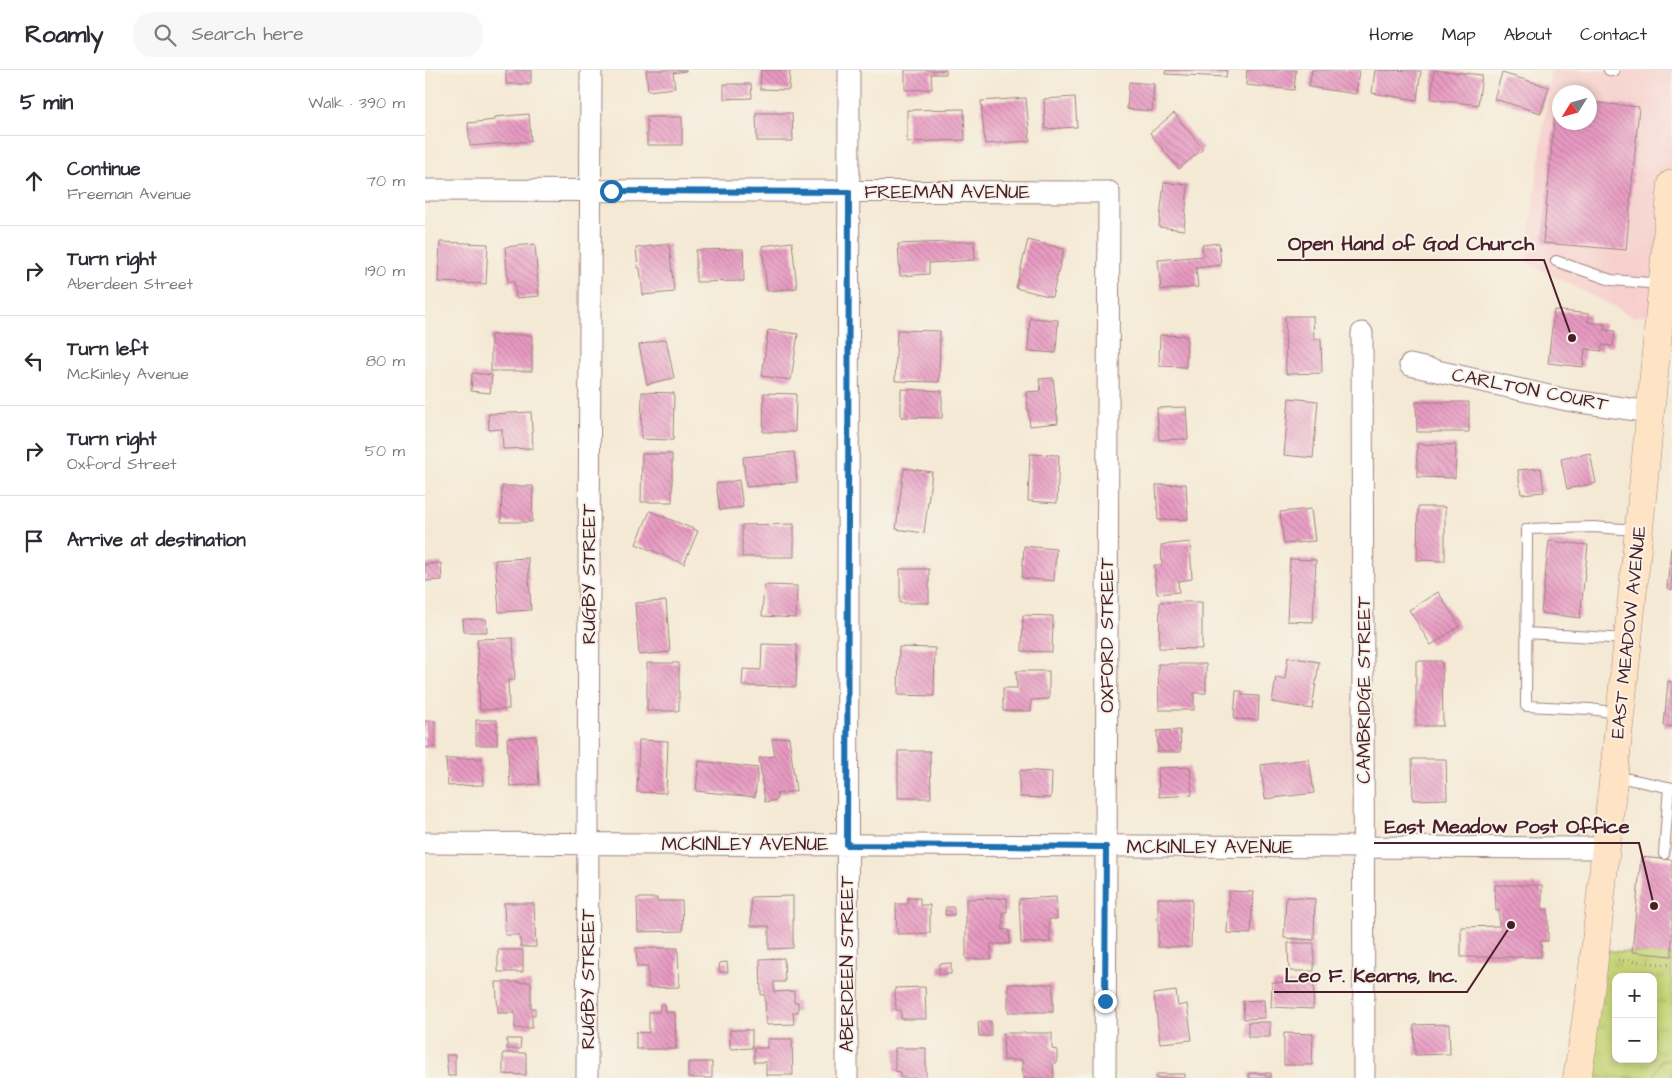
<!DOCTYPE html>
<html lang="en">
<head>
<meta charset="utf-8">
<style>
  :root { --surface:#fff; --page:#f7f7f7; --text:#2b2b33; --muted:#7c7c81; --line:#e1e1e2 }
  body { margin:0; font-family:"Architects Daughter",sans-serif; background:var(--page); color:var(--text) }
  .controls { position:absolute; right:15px; bottom:15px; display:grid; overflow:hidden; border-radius:10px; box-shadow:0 2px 8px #0003 }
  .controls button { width:45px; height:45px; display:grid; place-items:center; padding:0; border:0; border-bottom:1px solid var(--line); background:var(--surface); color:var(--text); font:25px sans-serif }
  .compass { position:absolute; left:1127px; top:15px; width:45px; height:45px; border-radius:50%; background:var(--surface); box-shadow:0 2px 8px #0003; rotate:233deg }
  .stop { position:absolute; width:15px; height:15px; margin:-11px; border:4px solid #1f6fb2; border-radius:50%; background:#fff }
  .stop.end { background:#1f6fb2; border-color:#fff; box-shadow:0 1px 5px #0008 }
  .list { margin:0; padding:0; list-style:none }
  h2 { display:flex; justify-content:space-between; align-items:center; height:65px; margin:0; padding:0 20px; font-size:21px }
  h2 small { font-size:16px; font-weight:400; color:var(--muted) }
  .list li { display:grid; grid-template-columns:32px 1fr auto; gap:15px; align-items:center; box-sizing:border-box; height:90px; padding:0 20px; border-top:1px solid var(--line) }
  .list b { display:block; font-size:19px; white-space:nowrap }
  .list p { margin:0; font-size:16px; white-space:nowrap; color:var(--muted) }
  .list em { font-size:16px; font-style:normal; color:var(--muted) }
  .icon { flex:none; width:28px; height:28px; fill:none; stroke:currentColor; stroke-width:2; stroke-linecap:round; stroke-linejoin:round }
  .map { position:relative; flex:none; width:1247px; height:1008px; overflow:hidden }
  header { display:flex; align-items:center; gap:30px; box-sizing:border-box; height:70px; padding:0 25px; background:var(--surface); border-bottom:1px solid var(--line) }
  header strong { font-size:24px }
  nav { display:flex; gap:28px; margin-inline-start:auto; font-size:18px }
  .search { width:350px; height:45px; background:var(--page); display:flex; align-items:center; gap:12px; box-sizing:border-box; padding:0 18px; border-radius:20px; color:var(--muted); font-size:19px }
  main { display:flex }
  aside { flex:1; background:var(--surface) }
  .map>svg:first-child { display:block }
  .built { fill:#f7d0cd; fill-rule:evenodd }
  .grass { fill:url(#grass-tufts); stroke:#887950; fill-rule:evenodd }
  .pitch { fill:#c5d375; stroke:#887950 }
  .building { fill:url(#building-back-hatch) }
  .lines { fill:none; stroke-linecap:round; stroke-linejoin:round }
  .lane-casing { stroke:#9f8480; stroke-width:12 }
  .street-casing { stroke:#9f8480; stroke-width:23 }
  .secondary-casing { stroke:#9f8480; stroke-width:29 }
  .path { stroke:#9f8480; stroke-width:3; stroke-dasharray:1 4; stroke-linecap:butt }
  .lane { stroke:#fff; stroke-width:10 }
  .street { stroke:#fff; stroke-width:21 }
  .secondary { stroke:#fee4c5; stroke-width:28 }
  .route { stroke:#1f6fb2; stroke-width:6 }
  .labels { text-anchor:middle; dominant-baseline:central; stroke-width:4; stroke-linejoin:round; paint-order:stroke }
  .street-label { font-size:19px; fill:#4a1f2b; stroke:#f7f3e8 }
  .leader { fill:none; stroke:#4a1f2b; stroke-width:2 }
  .callout-dot { fill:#4a1f2b; stroke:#f7f3e8; stroke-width:2 }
  .callout-label { font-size:20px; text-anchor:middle; font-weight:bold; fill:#4a1f2b; stroke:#f7f3e8; stroke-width:4; stroke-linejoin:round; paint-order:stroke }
</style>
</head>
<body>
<header>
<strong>Roamly</strong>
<div class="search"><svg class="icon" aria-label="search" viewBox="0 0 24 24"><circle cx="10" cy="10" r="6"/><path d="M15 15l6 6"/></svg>Search here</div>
<nav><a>Home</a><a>Map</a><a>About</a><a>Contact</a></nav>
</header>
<main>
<aside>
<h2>5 min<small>Walk · 390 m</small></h2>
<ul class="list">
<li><svg class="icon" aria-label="ahead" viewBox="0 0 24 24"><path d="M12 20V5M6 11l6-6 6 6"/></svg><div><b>Continue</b><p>Freeman Avenue</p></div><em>70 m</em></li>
<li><svg class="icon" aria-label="right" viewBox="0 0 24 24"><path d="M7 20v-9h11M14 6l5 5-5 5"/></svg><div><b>Turn right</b><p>Aberdeen Street</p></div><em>190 m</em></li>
<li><svg class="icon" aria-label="left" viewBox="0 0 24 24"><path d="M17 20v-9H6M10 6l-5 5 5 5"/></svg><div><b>Turn left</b><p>McKinley Avenue</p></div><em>80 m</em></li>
<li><svg class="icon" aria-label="right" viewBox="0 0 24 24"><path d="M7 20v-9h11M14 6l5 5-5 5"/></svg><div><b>Turn right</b><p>Oxford Street</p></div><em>50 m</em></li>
<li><svg class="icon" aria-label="arrive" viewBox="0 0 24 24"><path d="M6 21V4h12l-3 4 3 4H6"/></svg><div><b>Arrive at destination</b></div></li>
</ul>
</aside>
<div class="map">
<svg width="1247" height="1008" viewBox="0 0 1247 1008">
  <defs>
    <pattern id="grass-tufts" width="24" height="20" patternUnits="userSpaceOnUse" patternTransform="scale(1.25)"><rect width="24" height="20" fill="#c5d375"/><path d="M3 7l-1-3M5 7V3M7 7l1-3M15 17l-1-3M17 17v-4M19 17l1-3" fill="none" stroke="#abb565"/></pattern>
    <pattern id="building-back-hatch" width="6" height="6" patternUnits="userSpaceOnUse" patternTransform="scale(1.25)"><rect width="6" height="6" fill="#e89ac2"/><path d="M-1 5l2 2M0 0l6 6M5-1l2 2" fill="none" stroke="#be7d9e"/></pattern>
  </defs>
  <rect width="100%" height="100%" fill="#f7f3e8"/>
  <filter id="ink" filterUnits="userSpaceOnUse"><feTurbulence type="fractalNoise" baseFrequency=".02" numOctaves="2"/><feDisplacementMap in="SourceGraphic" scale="10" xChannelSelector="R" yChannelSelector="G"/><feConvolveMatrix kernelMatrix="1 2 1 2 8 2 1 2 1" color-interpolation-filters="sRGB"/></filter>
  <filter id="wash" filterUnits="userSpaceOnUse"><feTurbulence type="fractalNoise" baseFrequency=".0096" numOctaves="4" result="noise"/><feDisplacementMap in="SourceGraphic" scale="20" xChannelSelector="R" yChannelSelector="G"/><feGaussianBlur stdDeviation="1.12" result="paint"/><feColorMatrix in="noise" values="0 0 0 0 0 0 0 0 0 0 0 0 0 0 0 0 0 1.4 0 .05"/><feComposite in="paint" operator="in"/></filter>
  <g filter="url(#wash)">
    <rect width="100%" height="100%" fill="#f4e9d4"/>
    <path class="built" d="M1126,0H1247V239L1209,247L1101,192ZM1134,22H1164V52H1134Z"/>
    <path class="grass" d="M1171,880L1247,885V1008H1152ZM1191,907H1228V989H1191Z"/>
    <path class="pitch" d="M1236,990H1247V1008H1228Z"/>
    <g id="blocks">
      <path class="building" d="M81,0H106V14H81Z
        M221,0H261V1L248,3L250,18L223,21Z
        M336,0H365L364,20L335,19Z
        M480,0H521V4H506L507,19L480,20Z
        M741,0H802L801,7L740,4Z
        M822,0H871L869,20L821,15Z
        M887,0H934L931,24L884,17Z
        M950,0L996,1L992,30L947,23Z
        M1009,0L1057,5L1053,35L1006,29Z
        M1077,3L1124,17L1116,43L1069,29Z
        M704,12L729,14L727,41L702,39Z
        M299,14H326L327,28L299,29Z
        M650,27L652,57L620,59L619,29Z
        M601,28L605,71L560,74L556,31Z
        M1131,29H1134V52H1164V32L1214,37L1201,180L1118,173Z
        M539,39L540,70L482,72V40Z
        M331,43H367L368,71H332Z
        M749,43L778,79L754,99L725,63Z
        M104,44L106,71L45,76L43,53L70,50V47Z
        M222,47H257V75H222Z
        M739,112L763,115L759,160L734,157Z
        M603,170L639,179L627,227L591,218Z
        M549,171L550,190L504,193V204L475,206L473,174Z
        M15,172L63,174L61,214L13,212Z
        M367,172L372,218L342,221L337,176Z
        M794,173L796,195L771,198L773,217L736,220L733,190L778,186L777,175Z
        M110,174L114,226L91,228L89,211L83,212L80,177Z
        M244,174L249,222L218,225L215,198H213L211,178Z
        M318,179L319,211L271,212V180Z
        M1129,240L1164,244L1163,252L1180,254L1179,260L1190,261L1188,276L1177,275V281L1160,279L1158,297L1123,293Z
        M860,246H888L889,270L896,269L897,303L861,304Z
        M605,248L633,250L631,283L603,281Z
        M343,260L373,264L366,310L337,306Z
        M472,260L515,261L514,312L470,311Z
        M66,265H107V301H66Z
        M735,265L762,266L761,297L734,296Z
        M241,269L249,308L222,314L214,275Z
        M47,303L67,305L65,323L46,321Z
        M628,308L633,353L605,356L601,322L616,321L614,309Z
        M476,319L517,321V348L476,347Z
        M217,322L249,323L248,370L216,369Z
        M339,323L371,324L370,362H338Z
        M864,328L893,331L888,388L859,385Z
        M991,332H1044V362H992Z
        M761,337L763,369L734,370L732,338Z
        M106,342L108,378L78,379L77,359L64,360L63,344Z
        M992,374L1031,375L1030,408L992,407Z
        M369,382L372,412L321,417L318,387Z
        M1165,383L1171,413L1142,419L1136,389Z
        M217,384H247V432H216Z
        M605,384L634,385L632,433L603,431Z
        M479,398L507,402L499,463L471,459Z
        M1116,398L1119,422L1096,424L1093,400Z
        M314,410L318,437L295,440L291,414Z
        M761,414L763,449L733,450L731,415Z
        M77,416H108L107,452H76Z
        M993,437H1020V491L992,490Z
        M886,439L890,471L859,474L855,442Z
        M225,441L273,461L259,494L211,474Z
        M369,454V487H317V455Z
        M1124,471L1163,475L1155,548L1116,543Z
        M765,472L767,509L753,511L754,522L732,524L729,495H737L736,475Z
        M599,476L631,479L629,511L597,508Z
        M1246,478H1247V520L1242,518Z
        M103,488L106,540L74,542L70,490Z
        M865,489L891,490L888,552L862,551Z
        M16,493L17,510L0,511V494Z
        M475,499H504V533H475Z
        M339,515L372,516L371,548L337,546Z
        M1013,522L1035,556L1006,575L984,540Z
        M241,531L245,582L214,585L210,533Z
        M735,532H777V579L734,578Z
        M598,545L628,546L627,582L597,581Z
        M38,549H61L62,562H39Z
        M88,568L90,610H83L84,639L55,640L52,569Z
        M337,574L372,575L371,617L317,616L318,599L336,600Z
        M474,577L510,578L509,626L473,625Z
        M863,587L894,592L887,639L847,632L851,607L860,609Z
        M991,591H1017L1018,656H991Z
        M222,593H254V641H222Z
        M733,594H781V623H769V640H734Z
        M591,601H624V629L606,630V641H578V618H592Z
        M1243,611L1247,612V657L1239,656Z
        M811,621H817V625L834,626L833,650L809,649Z
        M51,650H72V675H51Z
        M0,651H10V677L0,678Z
        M755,660L756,682H733L732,661Z
        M111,666L114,714L85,716L82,668Z
        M364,667L371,721L351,724L352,730L340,732L334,688L350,686L347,669Z
        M214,670L243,671L241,723L212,722Z
        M473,681H505L506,728H473Z
        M56,688L58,715L23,716L21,689Z
        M884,689L889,723L840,729L836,695Z
        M987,689H1021L1022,729L988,730Z
        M274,691L333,698L330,727L271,721Z
        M765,697L767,725L734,727L733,698Z
        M595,700L627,702L626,728L594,727Z
        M1216,787L1247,790V886L1207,882Z
        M1070,815H1117V839H1123V871H1116V887H1036V857L1074,856V841H1071Z
        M804,821L828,822L826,864L802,863Z
        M368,826V878L344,879V856H326V827Z
        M631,827L632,849H624L625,872L596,873L594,829Z
        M861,827L890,829L889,870L859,868Z
        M212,828H232V831H257L258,861L213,862Z
        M483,828H495V835H505V863L472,864L471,834H483Z
        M582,828V842H578V860H584L585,874H566V889H541V829Z
        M733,828L767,829L766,877H733Z
        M79,833H109L111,877H96L94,865H80Z
        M521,837H529V845H520Z
        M863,873H889V901H864Z
        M211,878H253L254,917L223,918V897H212Z
        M73,880H98V902H73Z
        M359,888L360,912H349V922L369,921V932H373V942H368L369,954L341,955L340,925H336L335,889Z
        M302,892L303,902H295L294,893Z
        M526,893V904H514V894Z
        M71,912H106V938H110V945H107V958H90V943H73Z
        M847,912L889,914L888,939L846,937Z
        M583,914H628V942H583Z
        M500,917L501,949H476V940H471L470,918Z
        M751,921L753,936L762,934L767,970L735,973L729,924Z
        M839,930L840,948L819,949L818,931Z
        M235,935H240L241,942H250L251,979H211V962L224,963V942H234Z
        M566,951V966H554L553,952Z
        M823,952H845V967H823Z
        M1024,954L1025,984L990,985L989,955Z
        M305,960H327V978L305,979Z
        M578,963H627V979L632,980V993H628L629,1008H598L597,990H579Z
        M859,963L888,964L887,995H859Z
        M82,969H96L95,979H82Z
        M342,969H367L368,1005H341V992H329V978H342Z
        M470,978H501V1008H475V1002L470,1001Z
        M78,983H101V1005L78,1004Z
        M21,985H30V1006H23Z
        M263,992H287V1008H263Z
        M824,1003H846V1008H824Z
        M731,1004H760V1008H731Z"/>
    </g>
  </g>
  <g filter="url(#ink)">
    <use href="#blocks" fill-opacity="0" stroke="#9f8480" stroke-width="1"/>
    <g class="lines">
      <defs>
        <path id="lane" d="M1184,0L1189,1
          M1131,191L1186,210L1237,214
          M1101,563L1202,569
          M1193,643L1165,639L1101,636L1102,459L1168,457L1212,460
          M1189,706L1247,718
          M1239,784L1244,717"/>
        <path id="street" d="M0,120L684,122L680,1008
          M937,263L939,1008
          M985,295L1142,330L1225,342
          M0,773L1180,778
          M162,1008L166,0
          M422,1008L424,0"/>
        <path id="secondary" d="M1152,1008C1169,913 1176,817 1187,721C1209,519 1228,317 1247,114"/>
      </defs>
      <use href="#lane" class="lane-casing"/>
      <use href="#street" class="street-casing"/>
      <use href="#secondary" class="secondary-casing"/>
      <path class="path" d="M1193,890L1247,895"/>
      <use href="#lane" class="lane"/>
      <use href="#street" class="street"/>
      <use href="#secondary" class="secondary"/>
    </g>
  </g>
  <g class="lines" filter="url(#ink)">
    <path class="route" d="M186,121L424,122L422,775L681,777L680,931"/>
  </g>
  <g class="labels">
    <g class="street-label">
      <text x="522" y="122">FREEMAN AVENUE</text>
      <text transform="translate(1105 320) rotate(11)">CARLTON COURT</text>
      <text transform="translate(164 504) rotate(-90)">RUGBY STREET</text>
      <text transform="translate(1204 562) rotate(-84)">EAST MEADOW AVENUE</text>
      <text transform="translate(682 565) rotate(-90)">OXFORD STREET</text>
      <text transform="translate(939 620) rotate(-90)">CAMBRIDGE STREET</text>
      <text x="320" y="774">MCKINLEY AVENUE</text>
      <text x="785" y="777">MCKINLEY AVENUE</text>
      <text transform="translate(422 894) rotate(-90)">ABERDEEN STREET</text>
      <text transform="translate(163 909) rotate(-90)">RUGBY STREET</text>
    </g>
  </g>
  <path class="leader" d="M1147 268L1119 190H852M1229 836L1214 773H949M1086 855L1042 922H849"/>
  <g class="callout-dot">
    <circle cx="1147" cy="268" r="5"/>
    <circle cx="1229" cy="836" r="5"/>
    <circle cx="1086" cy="855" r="5"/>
  </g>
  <g class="callout-label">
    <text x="986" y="180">Open Hand of God Church</text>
    <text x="1082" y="763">East Meadow Post Office</text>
    <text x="946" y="912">Leo F. Kearns, Inc.</text>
  </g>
</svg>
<div class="controls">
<button>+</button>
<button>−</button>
</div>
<svg class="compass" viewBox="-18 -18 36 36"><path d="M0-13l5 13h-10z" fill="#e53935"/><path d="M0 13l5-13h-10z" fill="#7c7c81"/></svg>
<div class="stop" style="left:186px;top:121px"></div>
<div class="stop end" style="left:680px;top:931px"></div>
</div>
</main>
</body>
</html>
